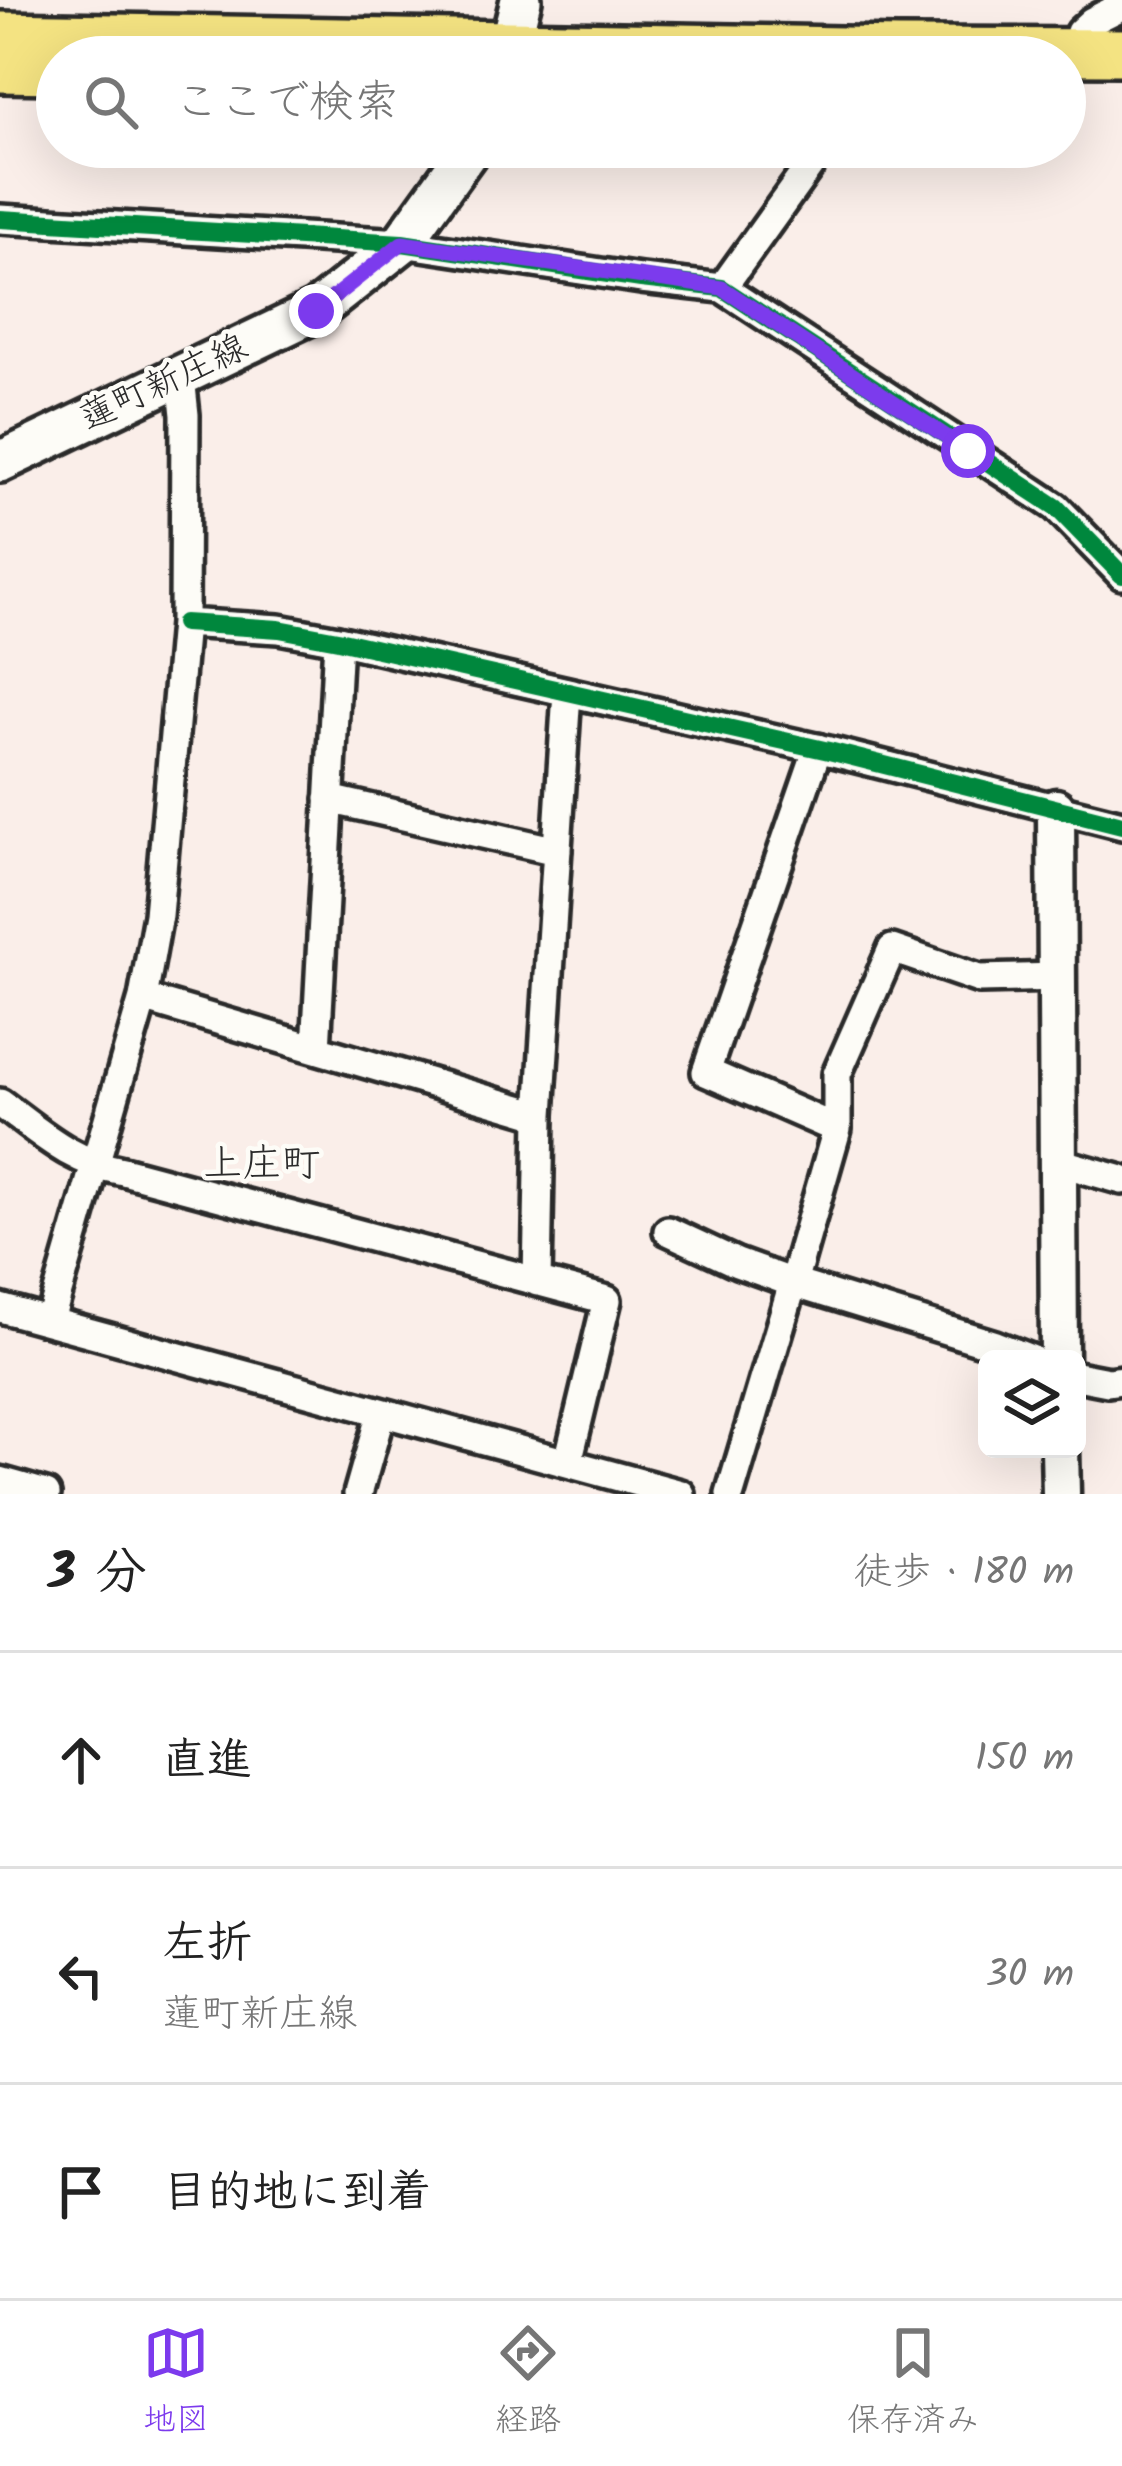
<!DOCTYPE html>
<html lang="ja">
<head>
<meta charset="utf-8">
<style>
  :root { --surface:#fff; --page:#f6f6f6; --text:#222; --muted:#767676; --line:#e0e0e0; --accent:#7c3aed }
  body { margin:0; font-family:Kalam,"Klee One",sans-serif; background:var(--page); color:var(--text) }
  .controls { position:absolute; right:36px; bottom:36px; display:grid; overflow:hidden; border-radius:18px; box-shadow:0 12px 48px #0002 }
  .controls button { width:108px; height:108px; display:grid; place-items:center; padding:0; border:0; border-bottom:3px solid var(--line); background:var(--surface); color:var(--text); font:60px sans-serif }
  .stop { position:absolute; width:36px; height:36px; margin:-27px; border:9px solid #7c3aed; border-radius:50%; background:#fff }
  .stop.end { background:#7c3aed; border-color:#fff; box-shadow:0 3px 12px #0008 }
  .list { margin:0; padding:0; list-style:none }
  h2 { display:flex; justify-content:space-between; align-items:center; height:156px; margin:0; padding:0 48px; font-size:51px }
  h2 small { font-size:39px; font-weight:400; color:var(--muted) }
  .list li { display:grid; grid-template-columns:78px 1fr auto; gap:36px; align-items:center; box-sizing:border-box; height:216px; padding:0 48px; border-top:3px solid var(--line) }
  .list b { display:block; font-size:45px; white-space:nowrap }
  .list p { margin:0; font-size:39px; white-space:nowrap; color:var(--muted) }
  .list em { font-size:39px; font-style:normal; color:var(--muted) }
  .icon { flex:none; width:66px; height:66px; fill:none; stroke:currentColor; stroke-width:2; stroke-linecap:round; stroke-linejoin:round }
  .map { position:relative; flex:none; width:1122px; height:1494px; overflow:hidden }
  .search { position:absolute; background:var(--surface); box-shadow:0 12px 48px #0002; left:36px; right:36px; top:36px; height:132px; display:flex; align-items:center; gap:30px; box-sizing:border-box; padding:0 42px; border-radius:66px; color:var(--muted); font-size:45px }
  .sheet { height:804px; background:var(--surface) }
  nav { display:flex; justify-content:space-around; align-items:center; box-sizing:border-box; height:168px; border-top:3px solid var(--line); background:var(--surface); font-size:33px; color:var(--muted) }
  nav a { display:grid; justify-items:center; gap:6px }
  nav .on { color:var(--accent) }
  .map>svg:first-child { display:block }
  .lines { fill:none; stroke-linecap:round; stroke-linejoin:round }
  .minor-casing { stroke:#2b2b2b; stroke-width:36 }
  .tertiary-casing { stroke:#2b2b2b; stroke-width:45 }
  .secondary-casing { stroke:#2b2b2b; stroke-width:48 }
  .primary-casing { stroke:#2b2b2b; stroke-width:54 }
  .minor { stroke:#fdfcf7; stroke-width:27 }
  .tertiary { stroke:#fdfcf7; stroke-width:36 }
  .secondary { stroke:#fdfcf7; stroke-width:39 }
  .primary { stroke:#f4e382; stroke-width:45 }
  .cycleway-casing { stroke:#fdfcf7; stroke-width:26 }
  .cycleway { stroke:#00873e; stroke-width:18 }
  .route { stroke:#7c3aed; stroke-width:15 }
  .labels { text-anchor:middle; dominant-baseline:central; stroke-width:9; stroke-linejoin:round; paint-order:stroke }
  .street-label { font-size:36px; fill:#2b2b2b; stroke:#fdfcf7 }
  .neighbourhood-label { font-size:39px; fill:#2b2b2b; stroke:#fdfcf7 }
</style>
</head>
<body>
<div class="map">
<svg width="1122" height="1494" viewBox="0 0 1122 1494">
  <rect width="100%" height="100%" fill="#faeee9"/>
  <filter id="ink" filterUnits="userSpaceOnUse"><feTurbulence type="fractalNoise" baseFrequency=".00833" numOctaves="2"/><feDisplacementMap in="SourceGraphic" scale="24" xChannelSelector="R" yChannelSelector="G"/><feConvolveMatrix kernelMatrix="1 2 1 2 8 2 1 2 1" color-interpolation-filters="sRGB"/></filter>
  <g filter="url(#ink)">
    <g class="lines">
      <defs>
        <path id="minor" d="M1079,53L1080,32L1092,21L1122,6
          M0,219L402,243L641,279L722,288L1056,507L1122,575
          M722,288L823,147
          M184,623L279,629L338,640L829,751L1122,825
          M818,748L706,1072L837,1129
          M329,799L557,851
          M143,998L540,1115
          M316,1049L338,640
          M0,1103C41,1133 71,1162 123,1171L607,1300L568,1462
          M1058,1162L1122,1180
          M668,1231L737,1263L793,1283L837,1129V1074L892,949L979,979L1057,977
          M537,1282L540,1115L567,692
          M0,1308L681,1494
          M50,1320L143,998L158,915L184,623L185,415L181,377
          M1077,1376L1108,1382L1122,1380
          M0,1481L46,1494
          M358,1494L381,1413
          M730,1494L793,1283L995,1345L1031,1359"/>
        <path id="tertiary" d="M1056,808L1059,1359
          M1060,1449L1061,1494"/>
        <path id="secondary" d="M507,57L521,0
          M0,462L316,311L402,243L471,147"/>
        <path id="primary" d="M0,35L897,51L1122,52
          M0,69L57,70"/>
      </defs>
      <use href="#minor" class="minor-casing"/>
      <use href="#tertiary" class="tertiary-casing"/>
      <use href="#secondary" class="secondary-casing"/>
      <use href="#primary" class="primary-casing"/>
      <use href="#minor" class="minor"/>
      <use href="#tertiary" class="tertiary"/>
      <use href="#secondary" class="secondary"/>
      <use href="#primary" class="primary"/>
      <defs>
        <path id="cycleway" d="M0,219L402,243L641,279L722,288L1056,507L1122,575
          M184,623L279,629L338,640L829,751L1122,825"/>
      </defs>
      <use href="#cycleway" class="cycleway-casing"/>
      <use href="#cycleway" class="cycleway"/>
    </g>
  </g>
  <g class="lines" filter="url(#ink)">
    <path class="route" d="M316,311L402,243L722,288L968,451"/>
  </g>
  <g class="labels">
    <g class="street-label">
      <text transform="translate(164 384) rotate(-25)">蓮町新庄線</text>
    </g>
    <g class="neighbourhood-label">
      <text x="262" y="1166">上庄町</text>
    </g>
  </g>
</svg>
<div class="controls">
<button><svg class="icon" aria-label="layers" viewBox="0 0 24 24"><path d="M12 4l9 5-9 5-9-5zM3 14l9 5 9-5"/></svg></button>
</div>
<div class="stop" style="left:968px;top:451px"></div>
<div class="stop end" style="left:316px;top:311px"></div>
<div class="search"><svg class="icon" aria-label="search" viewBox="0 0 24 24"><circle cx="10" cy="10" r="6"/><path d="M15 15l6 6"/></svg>ここで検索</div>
</div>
<section class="sheet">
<h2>3 分<small>徒歩 · 180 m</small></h2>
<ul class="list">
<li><svg class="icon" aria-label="ahead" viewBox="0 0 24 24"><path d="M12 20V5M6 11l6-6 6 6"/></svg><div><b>直進</b></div><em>150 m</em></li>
<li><svg class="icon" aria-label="left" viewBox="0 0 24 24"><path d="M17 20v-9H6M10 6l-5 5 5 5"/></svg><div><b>左折</b><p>蓮町新庄線</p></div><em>30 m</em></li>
<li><svg class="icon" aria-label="arrive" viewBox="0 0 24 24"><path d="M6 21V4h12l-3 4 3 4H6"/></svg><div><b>目的地に到着</b></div></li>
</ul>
</section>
<nav>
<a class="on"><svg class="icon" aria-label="map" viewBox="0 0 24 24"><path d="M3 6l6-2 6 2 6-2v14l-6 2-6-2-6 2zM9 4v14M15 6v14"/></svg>地図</a>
<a><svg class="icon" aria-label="directions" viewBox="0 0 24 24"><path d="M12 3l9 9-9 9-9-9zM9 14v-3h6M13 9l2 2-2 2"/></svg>経路</a>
<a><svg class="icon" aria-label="saved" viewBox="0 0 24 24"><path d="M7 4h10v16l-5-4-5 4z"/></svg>保存済み</a>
</nav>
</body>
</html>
